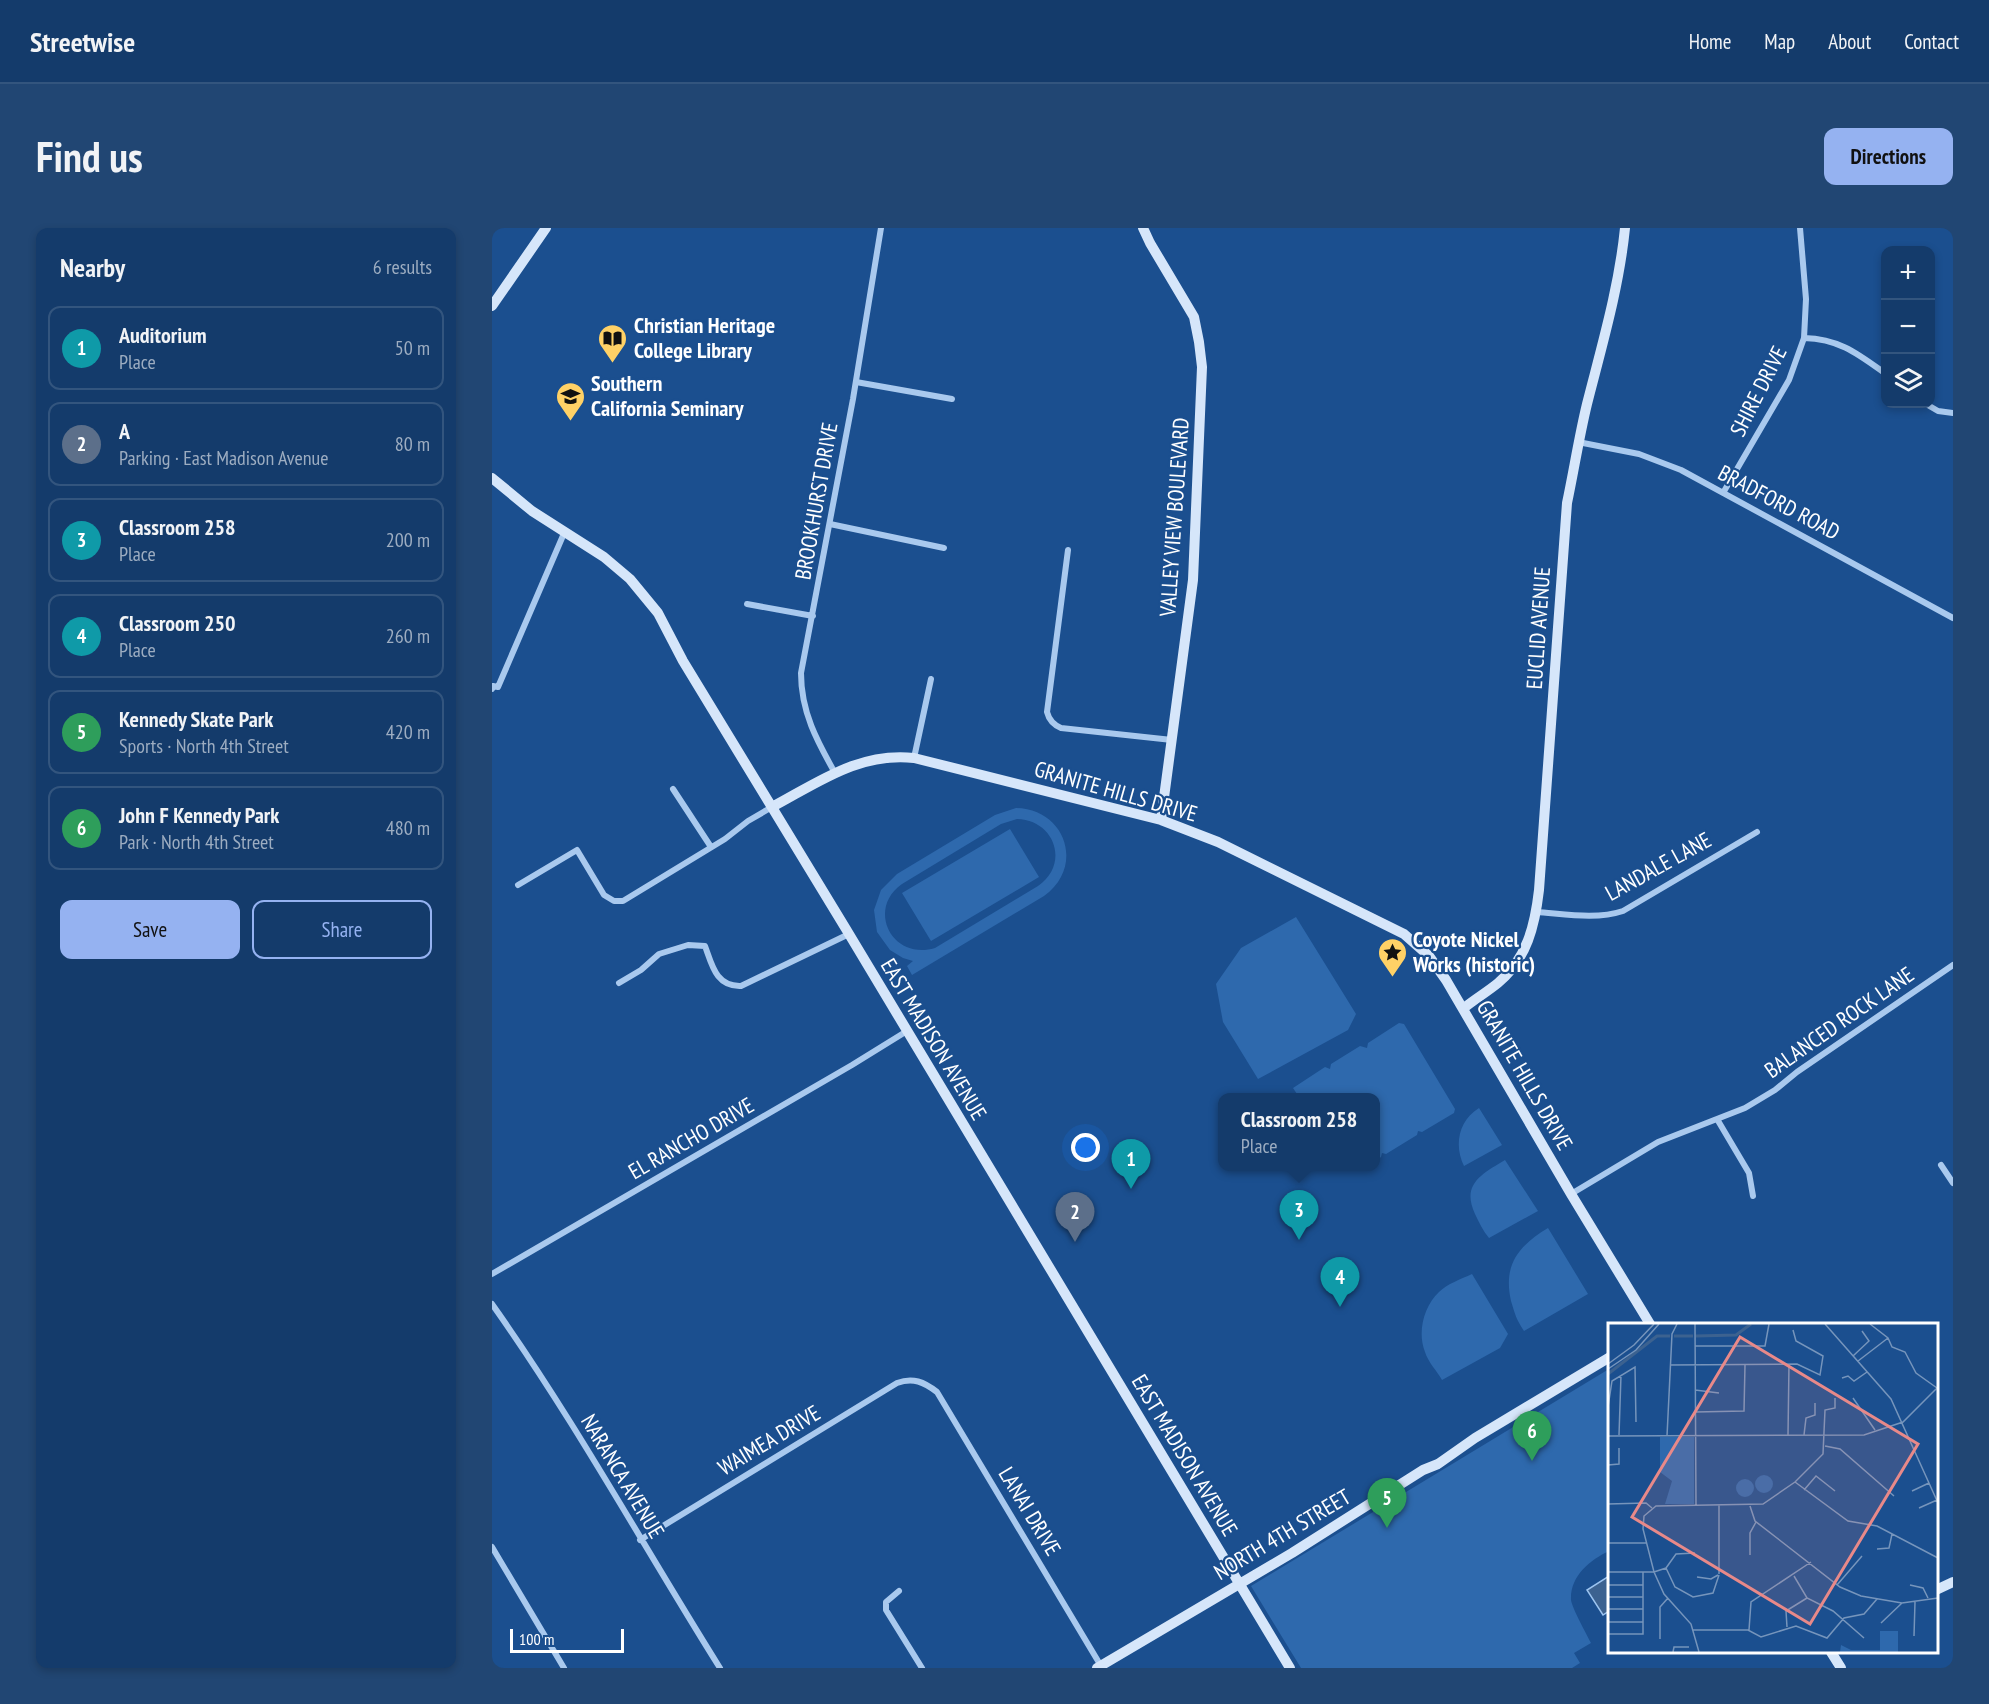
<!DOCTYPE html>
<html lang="en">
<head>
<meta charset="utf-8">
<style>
  :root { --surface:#143b6b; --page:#214673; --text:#f1f3f6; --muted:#9dadc1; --line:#33557e; --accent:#95b2f1 }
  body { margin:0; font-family:"PT Sans Narrow",sans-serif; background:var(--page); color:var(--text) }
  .controls { position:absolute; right:18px; top:18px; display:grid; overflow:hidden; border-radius:12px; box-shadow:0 3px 9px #0003 }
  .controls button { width:54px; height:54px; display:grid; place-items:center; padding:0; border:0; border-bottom:2px solid var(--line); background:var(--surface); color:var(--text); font:30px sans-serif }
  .scale { position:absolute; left:18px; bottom:15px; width:114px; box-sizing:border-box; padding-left:6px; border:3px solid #fff; border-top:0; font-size:16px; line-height:21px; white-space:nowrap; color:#fff; -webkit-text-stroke:4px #1b4f8f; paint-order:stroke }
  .you { position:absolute; left:594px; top:920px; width:21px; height:21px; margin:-15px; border:4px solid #fff; border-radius:50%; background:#1a73e8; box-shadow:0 0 0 9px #1a73e833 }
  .badge { display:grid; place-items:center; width:39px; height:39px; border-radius:50%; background:var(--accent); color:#fff; font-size:20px; font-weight:700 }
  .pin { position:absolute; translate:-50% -50px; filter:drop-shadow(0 2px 3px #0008) }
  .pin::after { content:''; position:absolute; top:32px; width:21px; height:18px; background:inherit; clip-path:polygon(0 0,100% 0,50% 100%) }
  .popup { position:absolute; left:726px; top:865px; width:162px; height:78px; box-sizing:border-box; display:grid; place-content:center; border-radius:12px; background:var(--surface); filter:drop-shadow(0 2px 4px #0005); font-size:20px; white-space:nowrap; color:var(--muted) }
  .popup b { font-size:22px; color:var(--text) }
  .popup::after { content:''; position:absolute; left:50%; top:100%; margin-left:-12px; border:12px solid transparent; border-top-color:var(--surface) }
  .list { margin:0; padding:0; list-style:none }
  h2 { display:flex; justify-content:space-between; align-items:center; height:78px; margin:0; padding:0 24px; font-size:26px }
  h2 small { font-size:20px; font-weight:400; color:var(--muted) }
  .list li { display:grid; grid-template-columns:39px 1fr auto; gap:18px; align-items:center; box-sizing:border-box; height:84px; margin:0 12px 12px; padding:0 12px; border:2px solid var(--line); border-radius:12px }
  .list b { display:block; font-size:22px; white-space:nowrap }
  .list p { margin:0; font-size:20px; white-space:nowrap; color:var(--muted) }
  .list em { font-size:20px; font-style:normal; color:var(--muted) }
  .actions { display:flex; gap:12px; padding:18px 24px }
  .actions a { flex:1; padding:14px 0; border:2px solid var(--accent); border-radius:12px; text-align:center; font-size:21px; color:var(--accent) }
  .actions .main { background:var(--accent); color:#111 }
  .icon { flex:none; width:33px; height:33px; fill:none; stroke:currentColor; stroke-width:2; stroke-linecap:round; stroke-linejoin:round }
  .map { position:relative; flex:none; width:1461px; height:1440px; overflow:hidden; border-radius:12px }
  header { display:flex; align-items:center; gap:36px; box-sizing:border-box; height:84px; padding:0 30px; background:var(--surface); border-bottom:2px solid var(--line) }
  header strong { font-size:28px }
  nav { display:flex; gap:33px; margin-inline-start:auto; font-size:21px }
  .intro { display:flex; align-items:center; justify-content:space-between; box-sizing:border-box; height:144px; padding:0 36px }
  h1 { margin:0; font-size:42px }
  .button { padding:15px 27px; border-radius:12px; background:var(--accent); color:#111; font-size:21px; font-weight:700 }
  main { display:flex; gap:36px; padding:0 36px }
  aside { flex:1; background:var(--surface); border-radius:12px; box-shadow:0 3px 9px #0003 }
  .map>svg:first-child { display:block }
  .green { fill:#2e69ad; fill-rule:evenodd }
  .water { fill:#3c6290; stroke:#9cc4f0; stroke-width:1.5 }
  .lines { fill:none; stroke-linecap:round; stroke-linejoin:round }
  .street { stroke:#a9c9ee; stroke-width:6 }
  .secondary { stroke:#d6e6fa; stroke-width:10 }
  .labels { text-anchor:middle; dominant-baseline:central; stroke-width:4.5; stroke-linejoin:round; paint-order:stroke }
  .poi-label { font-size:22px; font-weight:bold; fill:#fff; stroke:#1b4f8f; text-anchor:start }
  .street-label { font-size:22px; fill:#fff; stroke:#1b4f8f }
  .inset-river { fill:none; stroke:#3c6290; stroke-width:3 }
  .inset-road { fill:none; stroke:#7695bc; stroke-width:1.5 }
  .view { fill:#e88989; fill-opacity:0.15; stroke:#e88989; stroke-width:3 }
  .inset-edge { fill:none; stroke:#fff; stroke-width:3 }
</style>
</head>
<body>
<header>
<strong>Streetwise</strong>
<nav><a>Home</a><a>Map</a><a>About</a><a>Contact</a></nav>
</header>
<div class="intro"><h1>Find us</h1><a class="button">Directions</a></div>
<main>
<aside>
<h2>Nearby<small>6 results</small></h2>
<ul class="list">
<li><span class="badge" style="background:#0f9aa8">1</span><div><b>Auditorium</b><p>Place</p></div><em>50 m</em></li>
<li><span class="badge" style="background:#5c6f8a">2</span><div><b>A</b><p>Parking · East Madison Avenue</p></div><em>80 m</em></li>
<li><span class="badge" style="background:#0f9aa8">3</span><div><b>Classroom 258</b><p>Place</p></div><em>200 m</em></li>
<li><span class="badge" style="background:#0f9aa8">4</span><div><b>Classroom 250</b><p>Place</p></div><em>260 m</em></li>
<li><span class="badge" style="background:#2e9e5b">5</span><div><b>Kennedy Skate Park</b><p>Sports · North 4th Street</p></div><em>420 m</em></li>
<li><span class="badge" style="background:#2e9e5b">6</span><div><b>John F Kennedy Park</b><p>Park · North 4th Street</p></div><em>480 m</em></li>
</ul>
<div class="actions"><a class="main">Save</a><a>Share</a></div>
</aside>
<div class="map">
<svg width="1461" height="1440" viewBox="0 0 1461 1440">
  <rect width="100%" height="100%" fill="#1b4f8f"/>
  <path class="green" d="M524,580C574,581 593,639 552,668L420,747L415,738L421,733L411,730L398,722L385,704L382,682L389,662L405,646L503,587ZM525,591C563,592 578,636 546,658L443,720C400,733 374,681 410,656L509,596Z
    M518,601L547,649L439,713L410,665Z
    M804,689L864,786L856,802L766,851L731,794L724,756L749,720Z
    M907,795L912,796L963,881L962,885L930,904L926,903L925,907L894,926L890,925L889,929L884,933V870L807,869L801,860L833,839L838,841L839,836L868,818L875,820L876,815Z
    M987,880L1010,917L972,938C962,918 966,893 987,880Z
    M1013,932L1046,983L997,1010C991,1003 987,994 983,986C969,956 990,946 1013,932Z
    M1056,1000L1096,1066L1032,1103C1024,1091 1023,1086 1019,1073C1011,1037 1026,1018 1056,1000Z
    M980,1046L1016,1106L1008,1120L950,1152C945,1143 936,1134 933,1124C925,1104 932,1078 947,1064C955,1056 969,1051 980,1046Z
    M1117,1141V1323C1098,1332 1078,1348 1079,1372C1080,1380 1095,1407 1099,1415L1082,1425L1088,1435L1080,1440H809L759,1358Z"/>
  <path class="water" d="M1117,1348V1383L1111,1387L1095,1362Z"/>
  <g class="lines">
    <path class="street" d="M1312,110C1348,111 1366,126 1394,146
      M364,154L460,171
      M1434,176L1446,183L1461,185
      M1086,214L1147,226L1189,242L1461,390
      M1231,265L1297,152L1312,110L1314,71L1308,0
      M338,296L452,320
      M576,322L555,484C557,492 562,497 569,500L680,512
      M255,376L321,388
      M0,461L1,458L6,459L73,303
      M422,530L439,451
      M343,545C325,513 309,484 309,445L361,171L389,0
      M181,561L219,619
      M26,657L85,622L112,667L122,673H131L233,611L256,593L280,579
      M1044,684C1073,686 1104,692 1131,683L1265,604
      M127,755L149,742L167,726L196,717L213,718C220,737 224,759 249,758L357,706
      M1225,891L1257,945L1261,968
      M1449,937L1461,955
      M1079,966L1166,914L1253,880L1283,862L1305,844L1461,737
      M0,1046L360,837L415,803
      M0,1076C83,1193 152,1319 228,1440
      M148,1312L405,1155C421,1149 432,1154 445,1164L609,1438
      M0,1319L72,1440
      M407,1363L394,1374V1382L430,1440"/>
    <path class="secondary" d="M651,0L658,15L702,89L707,114L710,139L701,352L669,592
      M0,78L54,0
      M0,250L40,283L112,329L138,351L166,385L191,433L354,701L798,1440
      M280,579C327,554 367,524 422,530L669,592L726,614L912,706L937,728L954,752L1079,966L1158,1096
      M972,780C983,771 995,764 1006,755C1035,731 1043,697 1047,662L1075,275C1082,242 1087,209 1095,176C1110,117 1127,60 1133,0
      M1444,1362L1461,1354
      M1339,1424L1349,1440
      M605,1440L800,1325L931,1242L946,1236L983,1210L1118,1129"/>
  </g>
  <defs>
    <symbol id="library-pin" viewBox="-11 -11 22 30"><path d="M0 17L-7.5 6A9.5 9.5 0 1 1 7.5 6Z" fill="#ffd166" stroke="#1b4f8f"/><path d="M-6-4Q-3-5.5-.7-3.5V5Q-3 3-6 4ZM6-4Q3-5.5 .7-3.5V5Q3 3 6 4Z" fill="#111"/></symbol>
    <symbol id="school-pin" viewBox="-11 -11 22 30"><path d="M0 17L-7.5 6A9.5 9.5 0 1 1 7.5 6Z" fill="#ffd166" stroke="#1b4f8f"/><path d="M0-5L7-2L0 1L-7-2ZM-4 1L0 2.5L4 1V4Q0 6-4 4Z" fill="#111"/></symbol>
    <symbol id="sight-pin" viewBox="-11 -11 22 30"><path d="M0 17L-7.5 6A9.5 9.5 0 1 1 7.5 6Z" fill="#ffd166" stroke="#1b4f8f"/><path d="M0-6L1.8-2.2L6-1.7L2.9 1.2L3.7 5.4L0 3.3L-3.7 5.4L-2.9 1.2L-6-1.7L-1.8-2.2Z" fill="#111"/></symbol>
  </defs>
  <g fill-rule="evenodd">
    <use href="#library-pin" x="104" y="94" width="33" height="45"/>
    <use href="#school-pin" x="62" y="152" width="33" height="45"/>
    <use href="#sight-pin" x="884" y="708" width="33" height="45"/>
  </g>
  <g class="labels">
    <g class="poi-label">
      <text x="142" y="97">Christian Heritage<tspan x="142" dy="25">College Library</tspan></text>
      <text x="99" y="155">Southern<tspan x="99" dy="25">California Seminary</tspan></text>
      <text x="921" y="711">Coyote Nickel<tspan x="921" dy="25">Works (historic)</tspan></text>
    </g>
    <g class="street-label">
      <text transform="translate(1266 163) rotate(-63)">SHIRE DRIVE</text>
      <text transform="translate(324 273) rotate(-80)">BROOKHURST DRIVE</text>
      <text transform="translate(1287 274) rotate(28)">BRADFORD ROAD</text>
      <text transform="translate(682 289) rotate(-86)">VALLEY VIEW BOULEVARD</text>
      <text transform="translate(1046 400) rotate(-86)">EUCLID AVENUE</text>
      <text transform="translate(624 563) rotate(16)">GRANITE HILLS DRIVE</text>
      <text transform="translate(1166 638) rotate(-29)">LANDALE LANE</text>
      <text transform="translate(1347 794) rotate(-35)">BALANCED ROCK LANE</text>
      <text transform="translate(442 811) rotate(59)">EAST MADISON AVENUE</text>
      <text transform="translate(1033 847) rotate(60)">GRANITE HILLS DRIVE</text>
      <text transform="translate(199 910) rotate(-30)">EL RANCHO DRIVE</text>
      <text transform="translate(277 1212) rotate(-31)">WAIMEA DRIVE</text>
      <text transform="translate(693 1227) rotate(59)">EAST MADISON AVENUE</text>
      <text transform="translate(131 1248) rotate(59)">NARANCA AVENUE</text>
      <text transform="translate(538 1283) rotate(59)">LANAI DRIVE</text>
      <text transform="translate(790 1306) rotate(-31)">NORTH 4TH STREET</text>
    </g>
  </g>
  <g transform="translate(1116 1095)">
    <rect width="330" height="330" fill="#1b4f8f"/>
    <path d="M52,114H86V181H57L64,158L52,149ZM147 161a9 9 0 1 1 18 0a9 9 0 1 1-18 0ZM128 165a9 9 0 1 1 18 0a9 9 0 1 1-18 0ZM272,308H290V329H232L233,322L243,327H272Z" fill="#2e69ad"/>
    <path class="inset-river" d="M66,13H85M88,13L128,12L143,1M0,51L49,13H62"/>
    <path class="inset-road" d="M87,1L88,182M217,1L283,76L330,180M262,1L280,15L284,24L297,29L308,50L329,65M87,23H157L161,1M245,33L261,18L254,8M250,38L280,15M0,41L26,22L46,1M62,42L189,41L212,52L215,33L188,18L185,7M0,46L28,27L51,1M234,55L240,53L246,58L259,49M87,67L111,70M245,75L267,107M0,84L4,58L27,44L28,99M87,89L136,88L137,42M11,112L13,52M180,112L181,41M196,112L198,95L207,92V80M0,113L256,112L295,99L330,64M59,113L64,11L69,1M217,123L232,126L286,173M0,142L11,141V125M187,159L240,198L269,203L330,235M196,167L208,153L227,168M304,168L321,160M0,181L38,180L44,185M111,182V251M142,183L147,198L232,264L253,273L294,280L330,275M311,185L329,177M0,220H39M269,226L281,225L284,211M142,232V210L148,199M58,245L67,264L85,274L105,270L111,252M0,249H46L58,245L68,231L87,230M186,253L199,275L225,288L256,315M89,254L103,256L110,252M0,262H35M229,262L254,233M302,262L315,265L320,275M0,274H35M0,286H35M0,299H35M273,300L294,280M179,304L178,288L199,275M85,307H140L153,314L188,303L219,315L236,295L256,291L269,276M141,307L143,279L203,239M0,311H35V249M306,313L307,279M52,316V284L60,275M65,329L66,324H81M91,329L83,301L56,271L46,249L35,206L36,193L48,183L155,181L187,159L215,131L217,87L227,85V75"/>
    <path class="view" d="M132,14L310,121L202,301L24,194Z"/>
    <rect width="330" height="330" class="inset-edge"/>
  </g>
</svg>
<div class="controls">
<button>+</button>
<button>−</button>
<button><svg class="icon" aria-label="layers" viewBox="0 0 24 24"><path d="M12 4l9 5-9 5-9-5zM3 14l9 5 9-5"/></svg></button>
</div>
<div class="scale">100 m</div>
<div class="you"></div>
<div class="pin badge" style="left:639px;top:961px;background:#0f9aa8">1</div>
<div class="pin badge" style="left:583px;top:1014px;background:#5c6f8a">2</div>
<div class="pin badge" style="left:807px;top:1012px;background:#0f9aa8">3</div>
<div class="popup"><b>Classroom 258</b>Place</div>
<div class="pin badge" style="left:848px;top:1079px;background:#0f9aa8">4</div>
<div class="pin badge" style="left:895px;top:1300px;background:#2e9e5b">5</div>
<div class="pin badge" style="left:1040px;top:1233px;background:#2e9e5b">6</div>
</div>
</main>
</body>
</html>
